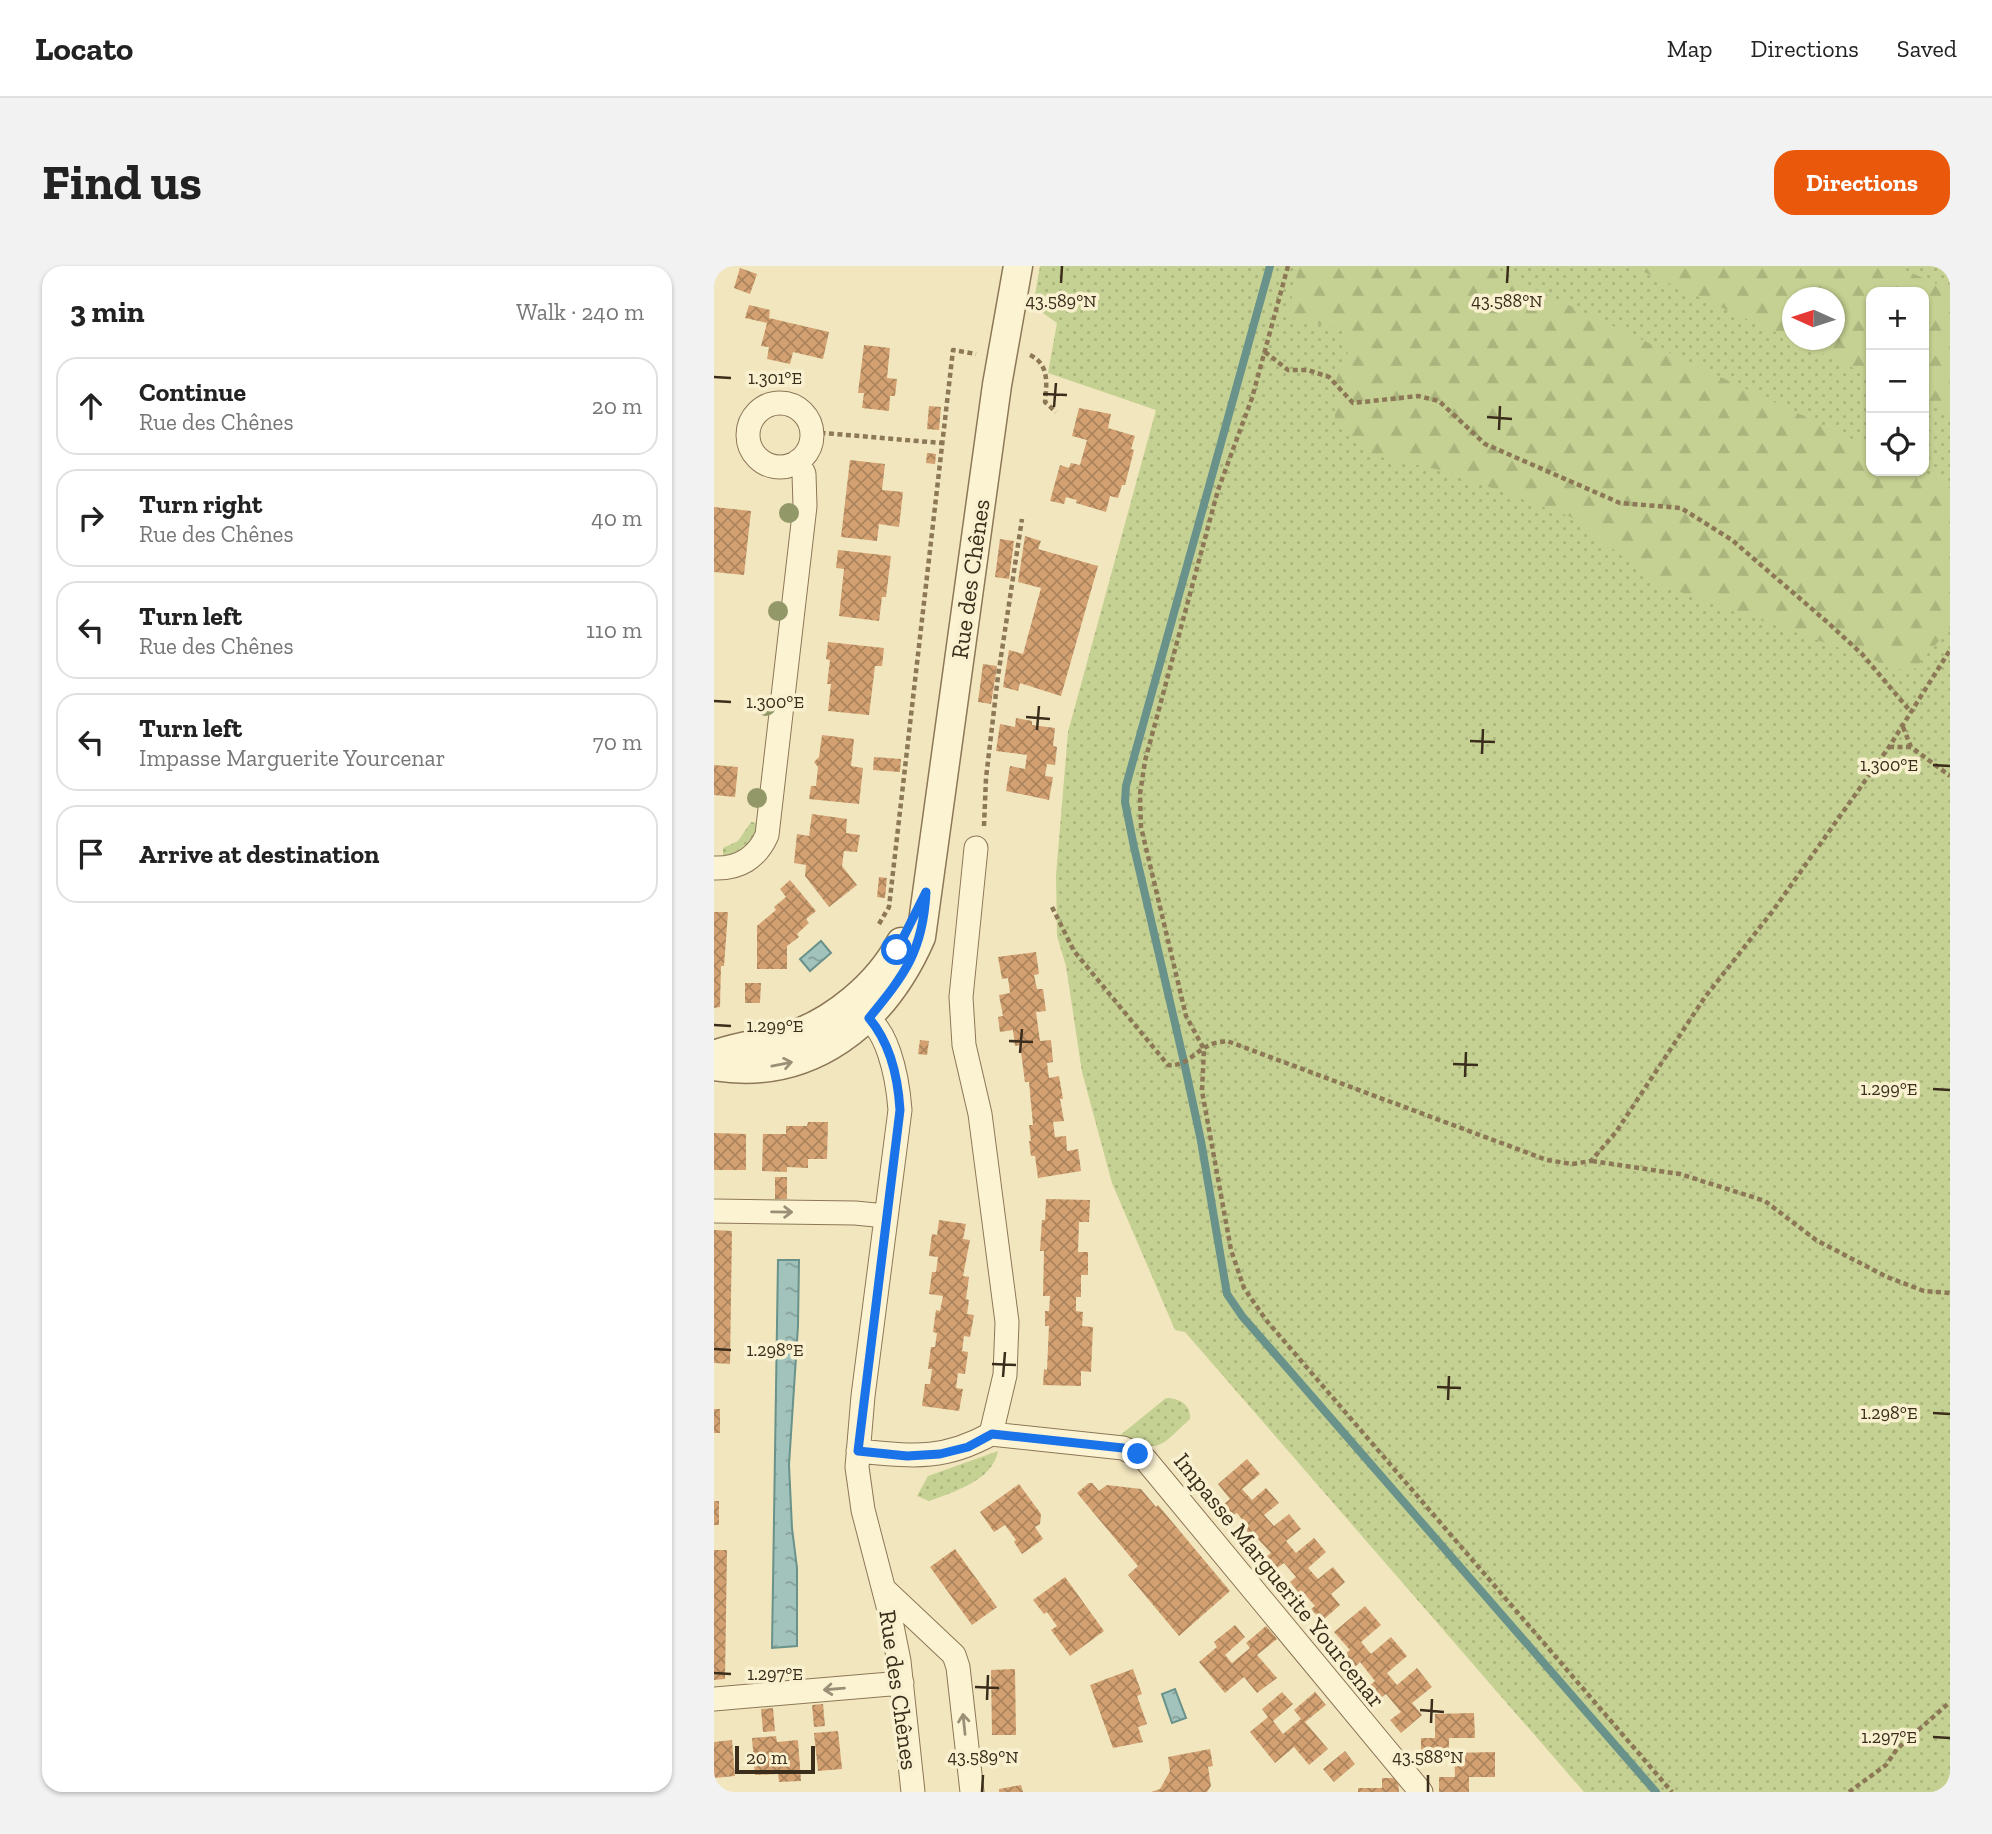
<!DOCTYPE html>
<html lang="en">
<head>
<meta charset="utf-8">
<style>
  :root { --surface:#fff; --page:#f2f2f2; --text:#222; --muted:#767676; --line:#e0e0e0; --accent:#ea580c }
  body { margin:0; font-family:"Zilla Slab",serif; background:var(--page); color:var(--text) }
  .controls { position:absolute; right:21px; top:21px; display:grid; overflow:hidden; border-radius:14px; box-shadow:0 2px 5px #0004 }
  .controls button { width:63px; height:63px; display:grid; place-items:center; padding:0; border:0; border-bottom:2px solid var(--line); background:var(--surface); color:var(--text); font:35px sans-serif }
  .compass { position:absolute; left:1068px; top:21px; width:63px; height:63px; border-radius:50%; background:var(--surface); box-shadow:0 2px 5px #0004; rotate:273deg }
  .scale { position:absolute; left:21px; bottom:18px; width:80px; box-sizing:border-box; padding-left:7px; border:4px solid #3a2d1b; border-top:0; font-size:19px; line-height:24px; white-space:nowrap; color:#3a2d1b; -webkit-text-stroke:5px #f8f0cf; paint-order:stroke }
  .stop { position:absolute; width:21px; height:21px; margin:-16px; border:5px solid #1a73e8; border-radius:50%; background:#fff }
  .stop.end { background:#1a73e8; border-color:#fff; box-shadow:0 2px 7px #0008 }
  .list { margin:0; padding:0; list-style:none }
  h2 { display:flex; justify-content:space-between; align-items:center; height:91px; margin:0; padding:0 28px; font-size:30px }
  h2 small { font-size:23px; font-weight:400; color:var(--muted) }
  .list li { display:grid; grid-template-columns:46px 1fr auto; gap:21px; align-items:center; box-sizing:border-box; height:98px; margin:0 14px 14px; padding:0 14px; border:2px solid var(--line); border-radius:21px }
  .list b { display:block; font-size:26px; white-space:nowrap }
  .list p { margin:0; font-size:23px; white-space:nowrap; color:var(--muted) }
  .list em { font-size:23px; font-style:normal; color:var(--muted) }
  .icon { flex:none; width:38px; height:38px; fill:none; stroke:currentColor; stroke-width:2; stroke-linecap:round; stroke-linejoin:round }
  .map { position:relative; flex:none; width:1236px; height:1526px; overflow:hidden; border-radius:21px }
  header { display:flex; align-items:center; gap:42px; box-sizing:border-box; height:98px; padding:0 35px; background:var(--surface); border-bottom:2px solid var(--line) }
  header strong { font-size:33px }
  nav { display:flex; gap:38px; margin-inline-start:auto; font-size:24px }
  .intro { display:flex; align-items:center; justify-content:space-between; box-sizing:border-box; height:168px; padding:0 42px }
  h1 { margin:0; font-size:49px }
  .button { padding:18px 32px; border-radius:21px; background:var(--accent); color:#fff; font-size:24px; font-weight:700 }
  main { display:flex; gap:42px; padding:0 42px }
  aside { flex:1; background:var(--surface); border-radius:21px; box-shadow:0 2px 5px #0004 }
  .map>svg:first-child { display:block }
  .green { fill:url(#green-dots); fill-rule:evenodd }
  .forest { fill:url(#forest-firs); fill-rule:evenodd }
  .water { fill:url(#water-ripples); stroke:#69928b; stroke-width:2 }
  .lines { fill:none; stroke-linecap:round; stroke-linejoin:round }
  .stream { stroke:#69928b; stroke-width:8 }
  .building { fill:url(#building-cross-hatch) }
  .minor-casing { stroke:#8c7756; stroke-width:25 }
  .tertiary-casing { stroke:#8c7756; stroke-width:31 }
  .path { stroke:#8c7756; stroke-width:4.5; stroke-dasharray:5 3.5; stroke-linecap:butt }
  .minor { stroke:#fcf3d3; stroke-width:23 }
  .tertiary { stroke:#fcf3d3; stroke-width:28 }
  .tree { fill:#939868 }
  .oneway { stroke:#9b9077 }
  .route { stroke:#1a73e8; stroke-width:9 }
  .ticks { fill:none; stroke:#3a2d1b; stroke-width:2.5 }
  .labels { text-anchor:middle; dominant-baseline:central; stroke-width:7; stroke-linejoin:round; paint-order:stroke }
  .street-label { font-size:24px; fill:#3a2d1b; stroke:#f8f0cf }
  .ticks-label { font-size:18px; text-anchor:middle; fill:#3a2d1b; stroke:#f8f0cf; stroke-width:7; stroke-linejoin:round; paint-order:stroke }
</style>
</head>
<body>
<header>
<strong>Locato</strong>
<nav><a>Map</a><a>Directions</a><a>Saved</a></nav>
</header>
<div class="intro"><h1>Find us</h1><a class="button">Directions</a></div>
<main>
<aside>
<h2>3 min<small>Walk · 240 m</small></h2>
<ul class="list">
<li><svg class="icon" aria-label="ahead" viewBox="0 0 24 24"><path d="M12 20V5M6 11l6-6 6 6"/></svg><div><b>Continue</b><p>Rue des Chênes</p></div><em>20 m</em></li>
<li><svg class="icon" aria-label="right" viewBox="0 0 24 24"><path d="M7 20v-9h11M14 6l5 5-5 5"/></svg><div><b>Turn right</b><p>Rue des Chênes</p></div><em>40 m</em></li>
<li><svg class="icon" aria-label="left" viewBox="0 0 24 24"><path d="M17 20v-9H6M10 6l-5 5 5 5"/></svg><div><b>Turn left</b><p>Rue des Chênes</p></div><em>110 m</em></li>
<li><svg class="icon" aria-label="left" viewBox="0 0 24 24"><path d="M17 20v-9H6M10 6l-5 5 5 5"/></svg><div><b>Turn left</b><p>Impasse Marguerite Yourcenar</p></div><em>70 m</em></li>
<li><svg class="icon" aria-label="arrive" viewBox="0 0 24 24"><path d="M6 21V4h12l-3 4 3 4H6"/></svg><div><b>Arrive at destination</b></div></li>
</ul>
</aside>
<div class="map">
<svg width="1236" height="1526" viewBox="0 0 1236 1526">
  <defs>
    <pattern id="green-dots" width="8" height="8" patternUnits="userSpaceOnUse" patternTransform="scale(1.75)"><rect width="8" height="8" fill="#c5d192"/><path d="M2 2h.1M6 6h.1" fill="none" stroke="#aab47d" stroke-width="1.8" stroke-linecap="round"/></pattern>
    <pattern id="forest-firs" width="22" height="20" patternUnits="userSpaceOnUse" patternTransform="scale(1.75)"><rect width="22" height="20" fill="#c5d192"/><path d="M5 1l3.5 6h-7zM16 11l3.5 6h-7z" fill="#aab47d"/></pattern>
    <pattern id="water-ripples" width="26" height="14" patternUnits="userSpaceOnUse" patternTransform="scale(1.75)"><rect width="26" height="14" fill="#a2c3bc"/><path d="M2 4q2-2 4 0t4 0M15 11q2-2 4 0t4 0" fill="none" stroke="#859f98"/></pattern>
    <pattern id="building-cross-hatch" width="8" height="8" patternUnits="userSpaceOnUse" patternTransform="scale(1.75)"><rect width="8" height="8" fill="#d3a171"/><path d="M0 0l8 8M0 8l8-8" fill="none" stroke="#ac845c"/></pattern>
  </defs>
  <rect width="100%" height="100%" fill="#f2e6bf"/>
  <path class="green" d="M326,0H1236V1526H870L471,1066L461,1064L398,917L368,806L352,700L343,670L342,609L354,466L442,144L334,107L343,57L319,40ZM1157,26H1210V205H1157ZM1078,32H1120V74H1078Z
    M37,556L45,557C38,577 27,584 9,592V582L24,575Z
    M452,1132C466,1132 477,1139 476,1153C442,1184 448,1186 404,1171Z
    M284,1185C279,1214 240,1226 215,1235L203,1230L214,1210Z"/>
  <path class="forest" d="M585,0H772L1157,182V205H1206L1236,219V362L1197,407L946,319L857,251L731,205L657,189L621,158V116L634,86L627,62L573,52Z
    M917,0H1182L1236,24V147L1210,135V26H1157V110ZM1078,32H1120V74H1078Z"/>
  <path class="water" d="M107,675L117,687L96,705L86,693Z
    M64,994H85L84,1060L75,1199L78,1262L83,1302V1380L58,1382Z
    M461,1423L472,1452L458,1457L448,1428Z"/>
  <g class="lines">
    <path class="stream" d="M556,0L412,520L411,536L420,581L470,796L487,875L513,1028L528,1050L942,1526"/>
  </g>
  <path class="building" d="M26,2L43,8L36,28L20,22Z
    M35,39L56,44L55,52L115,66L109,93L79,86L76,98L53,93L55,81L47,80L53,57L31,52Z
    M150,79L176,82L173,112L183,113L181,130H176L175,145L148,142L150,127H144Z
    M215,140L227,141L225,164L213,163Z
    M365,142L397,148L394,162L421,170L417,183L420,184L411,219H408L404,232L396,230L392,246L362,237L363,234L352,231L350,238L336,235L346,199L355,202L357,197L366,199L373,174L358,170Z
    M213,187L222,188L221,198L212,197Z
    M136,194L171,198L168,224L189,226L185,261L165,258L163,275L127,271Z
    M0,241L37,245L30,309L0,306Z
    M311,270L327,275L324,283L384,300L347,430L306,417L304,425L289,421L295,384L309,388L327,322L304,316Z
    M286,273L300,275L295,313L281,311Z
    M124,284L177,290L172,331H168L165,355L125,350L130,303L122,302Z
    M114,376L170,382L168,400H161L155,449L114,445L117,418H113L116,394L112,393Z
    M269,398L283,400L277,438L264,436Z
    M302,452L318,455V459L341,462L339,480L343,481L341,499L333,498L331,510L339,511L335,534L292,525L296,500L311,503L313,489L282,485L286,458L301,461Z
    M108,469L140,473L137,500L149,502L145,538L95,533L97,520H102L104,501L100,496L105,491Z
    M160,491L187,493L186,506L159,504Z
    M0,499L24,501L21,531L0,529Z
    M98,548L133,553L132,567L146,569L143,586L130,585L128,600L143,619L115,641L91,610L92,599L80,597L83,568L95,570Z
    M165,611L173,612L171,632L163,631Z
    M76,614L102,645L92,653L95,657L83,668L85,671L73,680V703H43V660L62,644L60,641L72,631L66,623Z
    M0,646H14L10,700H7L6,741L0,742Z
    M322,686L325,708L320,709L323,723H329L332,745L322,746L326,775L337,774L339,796L333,797L335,812L345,810L349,833H346L350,855L339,856L341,871L352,870L353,885L364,883L367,905L324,912L321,890H317L315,875H317L315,859H319L315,816H311L306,779L301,780L299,764L286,766L284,751L289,750L285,729L296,727L294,712L288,713L284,691Z
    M31,717H47L46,737H31Z
    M206,774L215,775L213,789L204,788Z
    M94,856H114L113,893H94V902L73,901V906L48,905L49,868H72V860H93Z
    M0,867L32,868V904H0Z
    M61,911H73V933H61Z
    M332,933L376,934L375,956H365L364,986H374V1009H367V1031H362V1045L369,1046L368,1060L379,1061L377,1106L367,1105V1120L329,1119L330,1103L333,1104L335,1060H331V1045H335L336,1030H329L330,985H326L328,954H331Z
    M225,954L252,958L249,973L256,974L249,1010L255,1011L252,1033L255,1034L253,1048L260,1049L256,1071L250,1070L248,1085L254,1086L251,1108L244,1107L242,1122L249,1123L245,1145L208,1140L211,1118H216L218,1103H214L217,1081H221L223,1067L219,1066L222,1044L226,1045L229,1030L215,1028L218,1006H222L224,991L215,990L218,968L223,969Z
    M0,964L18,965L16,1098L0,1097Z
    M0,1143H6V1167H0Z
    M533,1193L546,1208L528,1223L538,1234L552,1222L565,1237L550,1249L560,1260L575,1248L587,1263L572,1275L582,1287L600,1272L612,1286L594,1302L604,1313L619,1301L631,1316L617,1328L626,1339L608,1355L597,1343L601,1340L589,1326L586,1328L576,1316L582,1311L570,1297L563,1302L553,1290L557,1287L544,1273L542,1276L532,1264L534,1261L523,1247L519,1249L510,1238L516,1233L504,1218Z
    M375,1217H378L385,1225L393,1219L427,1223L442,1241L444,1239L516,1325L465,1370L414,1309L424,1300L363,1227Z
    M305,1218L327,1248L326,1258L321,1261L329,1273L308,1288L300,1276L302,1274L291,1259L280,1266L266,1246Z
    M0,1235H5V1259H0Z
    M241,1283L283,1341L258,1359L216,1301Z
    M0,1284H13L11,1413L0,1414Z
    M351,1311L390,1365L356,1390L337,1364L343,1360L333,1346L330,1348L319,1334Z
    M651,1340L667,1359L647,1376L657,1388L677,1371L693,1390L673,1407L683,1419L703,1402L718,1421L698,1437L708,1449L687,1467L676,1454L687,1446L672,1428L661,1436L651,1424L661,1415L646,1396L636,1406L625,1393L636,1384L620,1366Z
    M521,1359L531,1371L511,1389L518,1397L536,1382L532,1377L552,1360L563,1373L543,1389L563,1412L543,1427L530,1411L511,1427L485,1396L503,1381L500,1376Z
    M301,1403L302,1469H278L277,1404Z
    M419,1403L428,1428L423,1430L433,1458L424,1461L429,1476L399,1482L376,1419Z
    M568,1426L579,1438L559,1455L569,1468L587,1453L580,1444L601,1426L612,1439L591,1456L614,1483L595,1499L580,1481L561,1497L536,1466L554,1451L548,1443Z
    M109,1438L111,1460L100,1461L98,1439Z
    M59,1442L61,1465L49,1466L47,1443Z
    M760,1447L761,1472H735V1488L707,1489V1472H721V1448Z
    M124,1465L128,1503L104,1505L100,1467Z
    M62,1470L63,1476L84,1474L87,1515L65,1516L64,1508L41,1509L38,1472Z
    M18,1474L21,1510L0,1512V1476Z
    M496,1483L499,1500L494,1501L497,1520L493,1526H437L446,1523L456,1505L454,1491Z
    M631,1485L641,1498L620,1516L609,1503Z
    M781,1486V1511H755V1526H725V1511H741L740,1487Z
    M668,1512H684L685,1526H644V1522H668Z
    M307,1519L309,1526H285V1523Z"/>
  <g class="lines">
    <defs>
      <path id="minor" d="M34 169a32 32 0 1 1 64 0a32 32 0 1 1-64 0Z
        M0,602C25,603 43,592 53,569L91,240L90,208L84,195
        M140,749C174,749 184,817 186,844L149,1130L143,1201L149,1244L174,1340L185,1395L199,1526
        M0,945L141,947L172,950
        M277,1168L409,1182L431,1193L707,1526
        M144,1185C198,1190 228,1195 277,1168L291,1109L293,1056L266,848L250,779L247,731L262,582
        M170,1323L240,1389L244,1401L258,1526
        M0,1433L188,1417"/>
      <path id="tertiary" d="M0,789C24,780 49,778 73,771C119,757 165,718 187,676
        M0,800C97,816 170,756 207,671L283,119L304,0"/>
    </defs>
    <use href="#minor" class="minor-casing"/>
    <use href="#tertiary" class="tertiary-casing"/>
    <path class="path" d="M574,0L538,132L504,224L431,495L426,528L427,561L472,750L490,783L488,825L517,984L530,1022L552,1054L958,1526
      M551,86L574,104H594L615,111L639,137L704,130L725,135L771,178L906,237L967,242L1018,274L1112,355L1148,388L1197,446
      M316,89C335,98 333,117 331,136L342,146
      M98,166L227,177
      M1189,461L1197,481L1236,510
      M1175,481H1197
      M270,560L272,512L284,410L308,253
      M338,641L360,685L454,799C472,801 481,785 496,779C501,776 508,776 513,775L833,894L858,898L877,895L902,866L991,731L1058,646L1175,481L1236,384
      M165,658L175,641L239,84L262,88
      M878,895L966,908L1051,935L1102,974L1173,1011L1210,1025L1236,1027
      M1135,1526L1172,1499L1183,1483L1236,1436"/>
    <use href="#minor" class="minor"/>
    <use href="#tertiary" class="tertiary"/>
  </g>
  <g class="tree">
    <circle cx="75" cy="247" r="10"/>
    <circle cx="64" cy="345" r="10"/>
    <circle cx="52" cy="440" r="10"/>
    <circle cx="43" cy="532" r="10"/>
  </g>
  <defs><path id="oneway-shaft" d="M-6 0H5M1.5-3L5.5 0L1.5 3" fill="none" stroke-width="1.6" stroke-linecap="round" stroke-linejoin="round" transform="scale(1.75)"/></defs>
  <g class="oneway">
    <use href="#oneway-shaft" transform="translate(68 798) rotate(-11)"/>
    <use href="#oneway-shaft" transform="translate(68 946) rotate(1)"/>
    <use href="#oneway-shaft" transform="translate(120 1423) rotate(175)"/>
    <use href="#oneway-shaft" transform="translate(250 1458) rotate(-96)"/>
  </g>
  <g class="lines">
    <path class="route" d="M183,684L212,626C209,685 191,708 155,752C177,778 184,811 186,844L144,1185L193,1190L226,1188L254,1181L278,1168L409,1182L424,1188"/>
  </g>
  <path class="ticks" d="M347,17L348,0M793,17L794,0M0,111L17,112M329,128L353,129M340,141L342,117M773,151L798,153M785,164L786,140M0,435L17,436M312,451L336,453M323,464L325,440M756,475L781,476M768,488L769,463M1219,499L1236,500M0,759L17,760M295,775L319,776M306,787L308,763M739,798L764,799M751,811L752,786M1219,823L1236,824M0,1083L17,1084M278,1098L302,1099M289,1111L291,1086M723,1121L747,1122M734,1134L735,1110M1219,1147L1236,1148M0,1407L17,1408M261,1421L285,1422M273,1434L274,1409M706,1444L730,1446M717,1457L718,1433M1219,1471L1236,1472M268,1526L269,1509M714,1526V1509"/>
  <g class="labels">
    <g class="street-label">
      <text transform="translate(256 313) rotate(-82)">Rue des Chênes</text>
      <text transform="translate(566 1314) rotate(51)">Impasse Marguerite Yourcenar</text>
      <text transform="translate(185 1424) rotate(82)">Rue des Chênes</text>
    </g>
  </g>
  <g class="ticks-label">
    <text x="347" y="41">43.589°N</text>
    <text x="793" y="41">43.588°N</text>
    <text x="61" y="118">1.301°E</text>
    <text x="61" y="442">1.300°E</text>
    <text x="1175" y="505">1.300°E</text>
    <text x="61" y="766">1.299°E</text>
    <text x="1175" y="829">1.299°E</text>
    <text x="61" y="1090">1.298°E</text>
    <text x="1175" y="1153">1.298°E</text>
    <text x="61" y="1414">1.297°E</text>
    <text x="1175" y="1477">1.297°E</text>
    <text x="269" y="1497">43.589°N</text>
    <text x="714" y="1497">43.588°N</text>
  </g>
</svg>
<div class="controls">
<button>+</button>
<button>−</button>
<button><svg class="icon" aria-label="locate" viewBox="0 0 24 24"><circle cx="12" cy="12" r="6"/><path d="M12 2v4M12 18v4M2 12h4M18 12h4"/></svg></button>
</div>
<svg class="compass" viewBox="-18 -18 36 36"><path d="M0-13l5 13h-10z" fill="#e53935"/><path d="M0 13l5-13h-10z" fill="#767676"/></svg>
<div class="scale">20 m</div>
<div class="stop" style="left:183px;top:684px"></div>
<div class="stop end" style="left:424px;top:1188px"></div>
</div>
</main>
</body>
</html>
